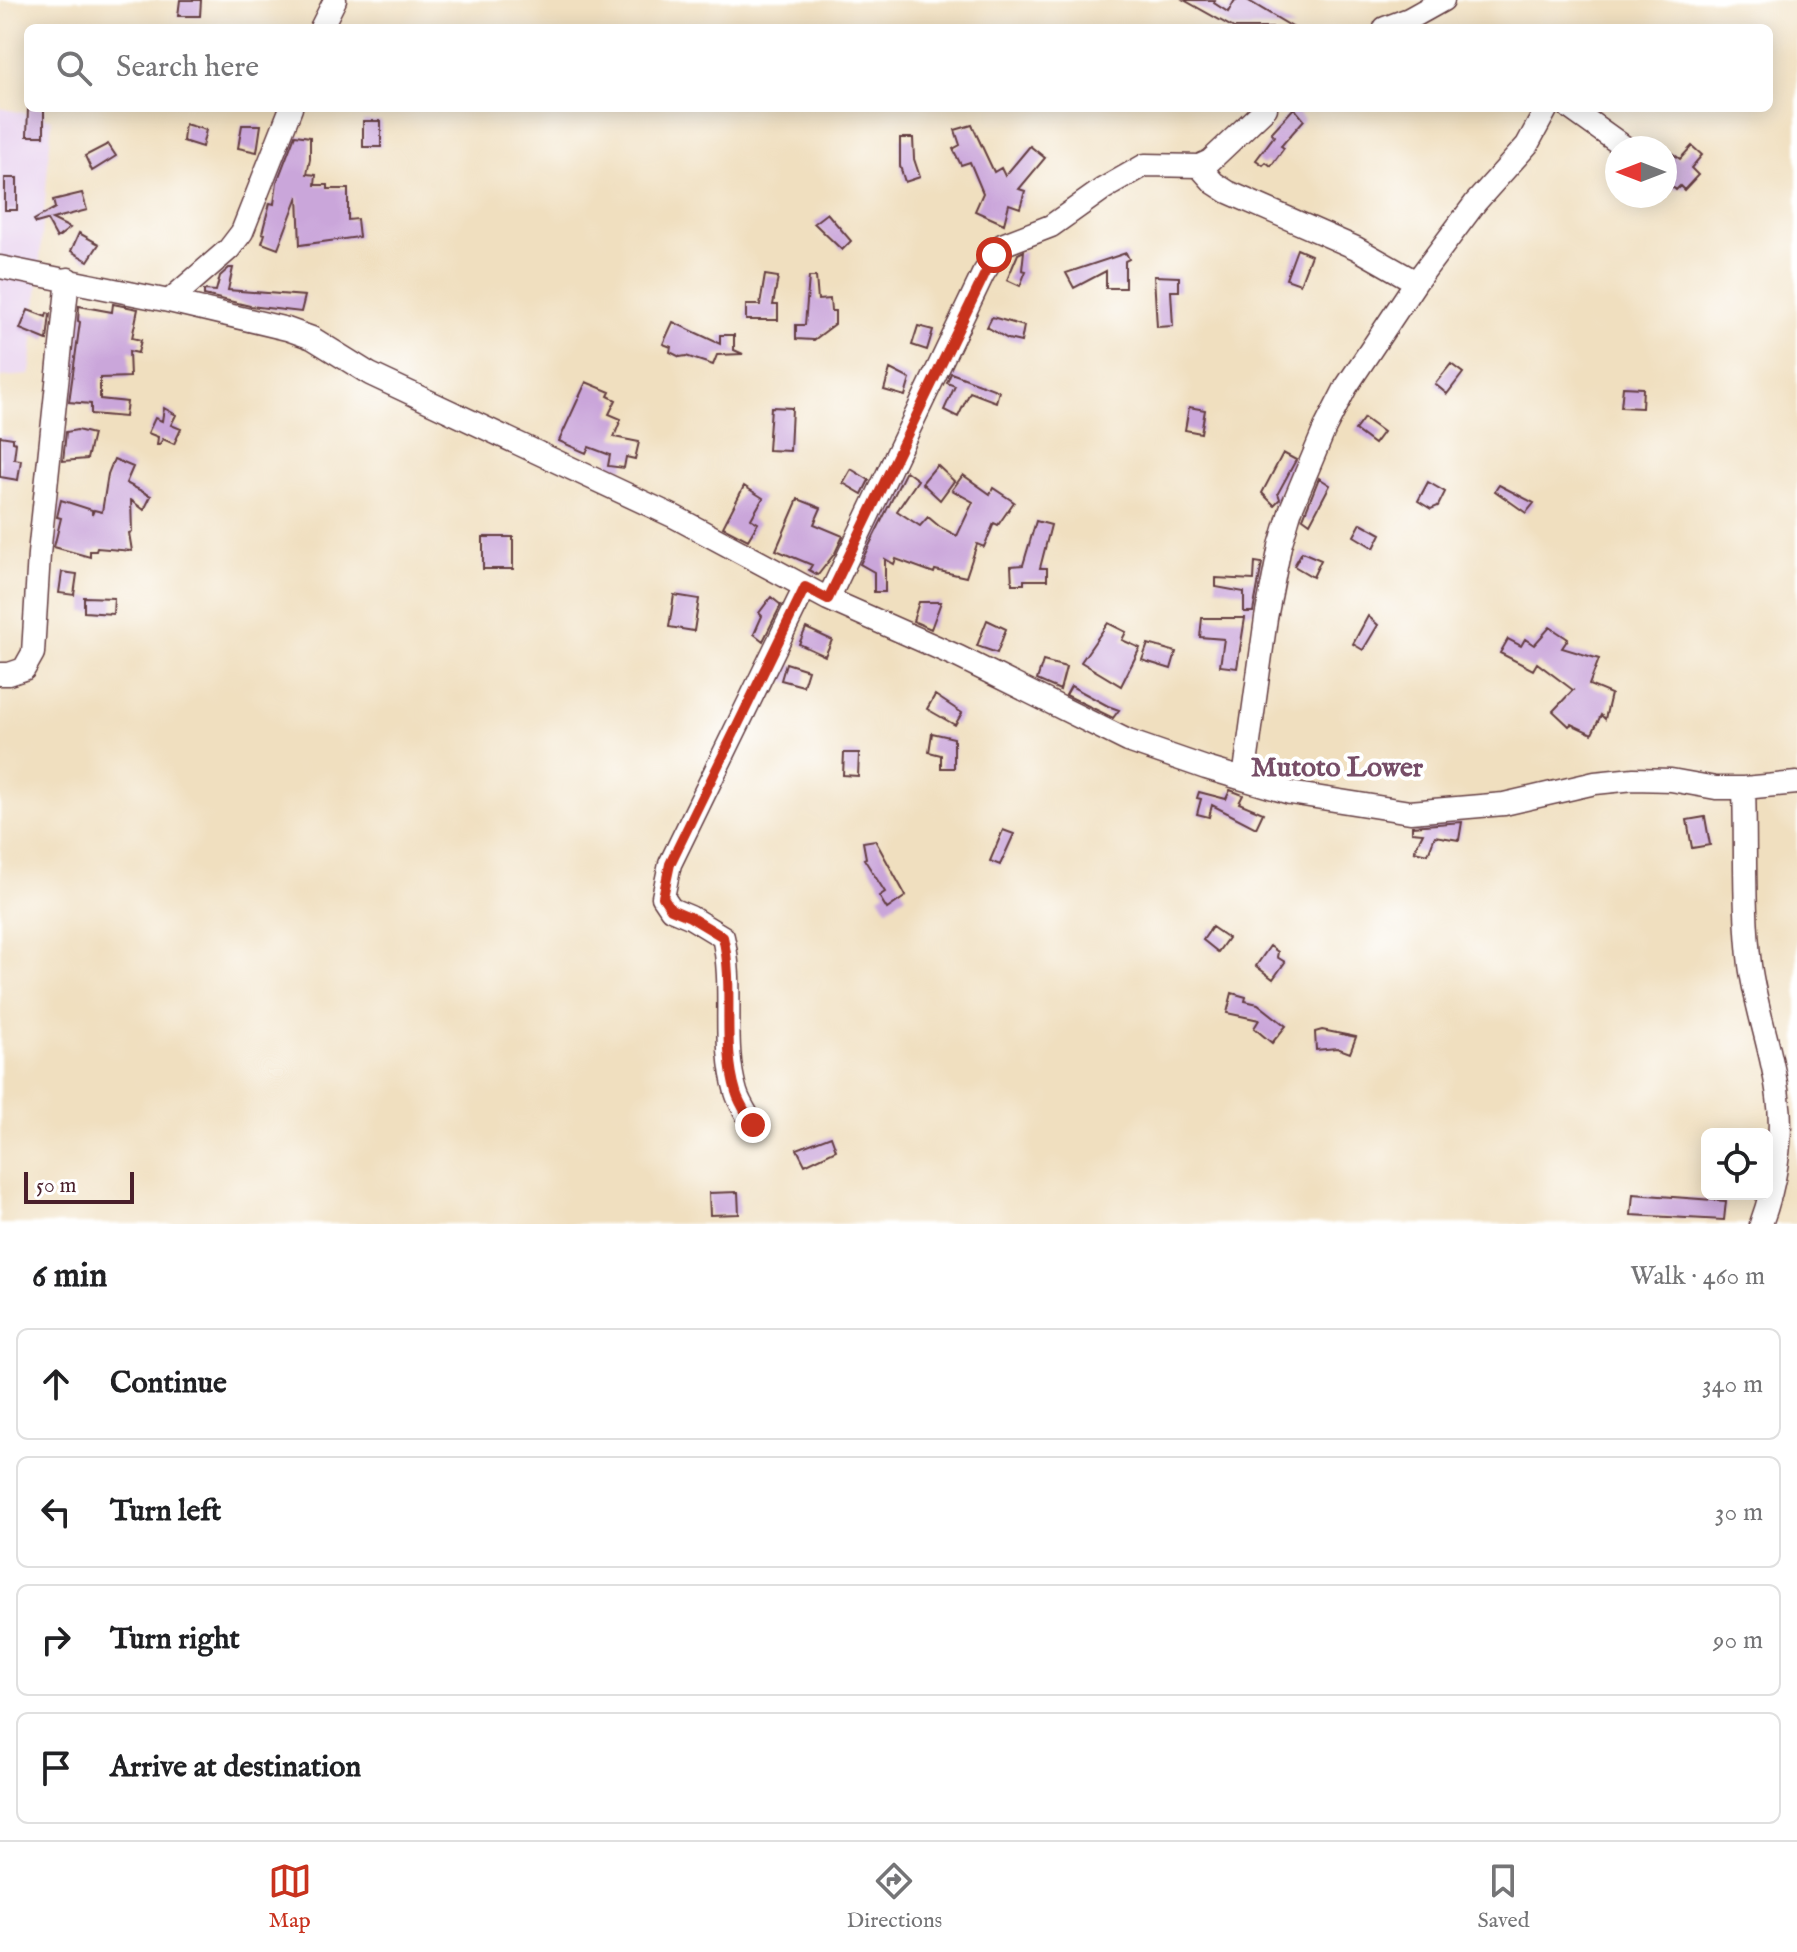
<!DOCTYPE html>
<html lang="en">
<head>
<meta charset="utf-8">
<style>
  :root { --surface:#fff; --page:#f2f2f2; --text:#202124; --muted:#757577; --line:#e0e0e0; --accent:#c8321e }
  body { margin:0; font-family:"IM FELL English",serif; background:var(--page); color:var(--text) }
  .controls { position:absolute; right:24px; bottom:24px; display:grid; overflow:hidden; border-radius:12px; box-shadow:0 4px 20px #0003 }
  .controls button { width:72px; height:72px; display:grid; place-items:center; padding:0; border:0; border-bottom:2px solid var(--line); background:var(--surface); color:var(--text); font:40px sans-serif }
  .compass { position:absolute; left:1605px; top:136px; width:72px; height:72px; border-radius:50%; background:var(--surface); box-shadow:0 4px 20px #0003; rotate:270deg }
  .scale { position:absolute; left:24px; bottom:20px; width:110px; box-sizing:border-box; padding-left:8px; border:4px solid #4a1f2b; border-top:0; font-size:22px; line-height:28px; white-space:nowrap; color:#4a1f2b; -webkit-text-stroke:6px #fff; paint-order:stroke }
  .stop { position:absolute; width:24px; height:24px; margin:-18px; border:6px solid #c8321e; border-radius:50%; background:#fff }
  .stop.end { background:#c8321e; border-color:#fff; box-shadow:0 2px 8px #0008 }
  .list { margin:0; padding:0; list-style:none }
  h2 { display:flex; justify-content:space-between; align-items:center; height:104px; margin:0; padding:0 32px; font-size:34px }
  h2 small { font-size:26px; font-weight:400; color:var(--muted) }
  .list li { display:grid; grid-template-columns:52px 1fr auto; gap:24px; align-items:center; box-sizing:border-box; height:112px; margin:0 16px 16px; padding:0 16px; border:2px solid var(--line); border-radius:12px }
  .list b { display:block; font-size:30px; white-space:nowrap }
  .list em { font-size:26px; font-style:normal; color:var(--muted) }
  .icon { flex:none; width:44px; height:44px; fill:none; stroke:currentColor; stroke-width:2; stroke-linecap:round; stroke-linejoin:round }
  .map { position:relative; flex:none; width:1797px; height:1224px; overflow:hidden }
  .search { position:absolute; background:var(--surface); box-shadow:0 4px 20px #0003; left:24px; right:24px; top:24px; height:88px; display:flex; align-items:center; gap:20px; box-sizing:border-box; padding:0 28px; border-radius:12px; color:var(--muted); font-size:30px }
  .sheet { height:616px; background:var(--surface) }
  nav { display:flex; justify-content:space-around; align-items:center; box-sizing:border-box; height:112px; border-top:2px solid var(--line); background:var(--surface); font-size:22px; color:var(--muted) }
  nav a { display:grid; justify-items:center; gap:4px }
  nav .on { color:var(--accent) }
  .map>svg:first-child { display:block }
  .built { fill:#e8d2ee }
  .building { fill:#caa6da }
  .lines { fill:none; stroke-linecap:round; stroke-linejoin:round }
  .minor-casing { stroke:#633c41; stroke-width:25 }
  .minor { stroke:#fff; stroke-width:22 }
  .route { stroke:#c8321e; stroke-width:10 }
  .labels { text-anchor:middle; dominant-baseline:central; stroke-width:8; stroke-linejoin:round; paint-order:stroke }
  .quarter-label { font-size:28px; font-weight:bold; fill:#774e68; stroke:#fff }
</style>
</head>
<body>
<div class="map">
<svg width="1797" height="1224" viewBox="0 0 1797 1224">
  <rect width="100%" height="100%" fill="#fff"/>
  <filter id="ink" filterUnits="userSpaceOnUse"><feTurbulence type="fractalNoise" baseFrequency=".0125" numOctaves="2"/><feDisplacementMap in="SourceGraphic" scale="16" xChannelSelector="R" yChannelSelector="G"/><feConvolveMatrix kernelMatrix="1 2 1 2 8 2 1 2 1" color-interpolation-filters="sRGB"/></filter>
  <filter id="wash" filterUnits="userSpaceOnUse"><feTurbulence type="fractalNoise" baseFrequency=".006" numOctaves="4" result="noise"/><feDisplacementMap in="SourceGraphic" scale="32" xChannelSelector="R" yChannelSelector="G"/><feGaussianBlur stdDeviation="1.8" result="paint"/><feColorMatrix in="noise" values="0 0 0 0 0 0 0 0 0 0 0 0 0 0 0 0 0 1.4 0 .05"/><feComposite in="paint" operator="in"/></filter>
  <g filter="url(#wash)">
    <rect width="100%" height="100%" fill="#f0dfbf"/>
    <path class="built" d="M0,108L52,119L30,375L0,377Z"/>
    <g id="blocks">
      <path class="building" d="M180,0H201L200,16H178Z
        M1184,0H1215L1214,3L1228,12L1235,0H1247L1294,28H1234Z
        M28,108H44V136H27Z
        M1294,108L1304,120L1281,146L1284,148L1271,166L1266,162L1263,165L1256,160L1274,136L1271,133Z
        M363,121H381V147H363Z
        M185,124L206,130L202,147L183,141Z
        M242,125H261L257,152L238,148Z
        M972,125L994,172L1001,168L1005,176L1030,146L1045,158L1019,189L1025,191L1020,208L1009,204L1004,224L975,211L983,193L970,162L961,165L953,149L960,145L955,130Z
        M295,135L310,137V159L307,174L316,175L315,185H328V189H348V220L357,219L359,237L300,245L298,196L278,249L262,243L265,234L262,233L270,203L274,204L277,182Z
        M900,138H913L914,159L920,177L905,182L900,166Z
        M108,144L116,156L92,171L85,156Z
        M1692,146L1702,155L1691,168L1698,175L1684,190L1680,186L1676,190L1665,180V161L1672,153L1680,159Z
        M5,178H17V210H5Z
        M82,193L87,210L52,219L70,228L57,238L47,220L36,223L34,220L55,208L53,200Z
        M827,213L851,241L842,250L814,223Z
        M79,233L99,244L88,261L71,251Z
        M1297,249L1311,255L1300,284L1286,279Z
        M1024,251L1022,270L1026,271L1020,286L1007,280L1018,254Z
        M1126,253L1129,259L1125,261V288H1106V271L1074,288L1066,273Z
        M229,268H233L228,290L305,296L301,312L250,306L204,295V290L216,291L220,276Z
        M765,275L778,277L773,305H778V320H746V305H760Z
        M1154,276L1179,277V291H1171L1173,326L1157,327Z
        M809,277H816L818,300L830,299L831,311H835V324L814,340L796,339V325H805Z
        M113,304L138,309L132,338L141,340L138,353L129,351L130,377L100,378V399L127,402L125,417L91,414V404L69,402L80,322L78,321L79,306L112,312Z
        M28,310L46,317L47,313L50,314L47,340L20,329Z
        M992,317L1024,326L1021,342L1008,339L987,327Z
        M673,322L720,344V335H734V350L743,354L717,355L713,365L686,356L680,357L670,352L671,347L663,344Z
        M918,326L933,330L927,350L912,345Z
        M1451,364L1463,373L1447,394L1435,384Z
        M890,369L910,379L905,396L884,390Z
        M951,373L999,391L996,402L970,392L958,417L944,410L955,386L947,383Z
        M586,382L610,392L608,396L616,400L609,414L621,419L614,437L639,442L635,459L626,457L624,468L608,466L610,455L589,447L586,453L559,441Z
        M1623,387L1643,388L1642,408L1621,407Z
        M771,407L792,408L790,451L768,450Z
        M1189,407L1205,410L1201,433L1185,430Z
        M164,408L176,415L171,425L181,429L174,444L163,439L159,445H157L158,437L148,433L155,418L162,421Z
        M1364,418L1383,432L1374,444L1355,430Z
        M77,430L93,434L87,459L63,461L66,432Z
        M0,436L13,438V442L16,443L14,459L21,460L18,480L0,477Z
        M1283,453L1296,460L1278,493L1280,499L1274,505L1262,493Z
        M114,459L133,467L126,483L151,496L144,510L131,500L132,532L129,533L132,551L97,548L96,551H90V557L54,547L61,518L57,517L61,500L92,510V515L94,510L102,512L108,474Z
        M937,465L954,481L940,500L922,483Z
        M851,469L869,480L862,494L843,483Z
        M906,471L918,480L897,511L920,526L928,517L940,527L957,536L973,502L952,490L963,475L990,494L993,488L1014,502L998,525L994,523L984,547L977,544L966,577L935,570L934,573L896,559L894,564L885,559V592H874V572L860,564Z
        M1319,478L1330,485L1310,523L1303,518Z
        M1428,482L1445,492L1438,506L1431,509L1418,501Z
        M1499,485L1534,503L1526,513L1495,491Z
        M744,486L763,498L751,519L758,523L748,540L723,527Z
        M798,499L821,508L814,524L843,536L835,553L818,575L809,570L812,565L776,550Z
        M1036,521L1051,525L1040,568H1047V580H1024V584H1012L1011,566L1023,565Z
        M1361,523L1381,534L1374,548L1354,536Z
        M483,537H513V569H483Z
        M1302,552L1321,560L1313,577L1294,566Z
        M1255,562L1262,563L1253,612H1244V592L1216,587V578L1254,580Z
        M62,572L77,574L74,595L59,593Z
        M674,595L699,599L694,631L669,627Z
        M84,597L114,598L113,614L84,612Z
        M771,597L781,605L763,641L754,634L762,616L759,613Z
        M919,602H941L931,629L913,621Z
        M1368,616L1378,625L1363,650L1353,644Z
        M1202,618H1245L1237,668L1220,666L1224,639L1200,637Z
        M987,620L1006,629L997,653L977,646Z
        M1108,623L1126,632L1122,640L1140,648L1121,686L1081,662Z
        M1550,627L1568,639L1562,648L1599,659L1589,685L1611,694L1605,719L1601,715L1592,734L1571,724L1569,726L1553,711L1573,690L1537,663L1533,670L1500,653L1508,639L1521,646L1525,639L1534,645Z
        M806,628L832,640L825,656L799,644Z
        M1148,644L1176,652L1171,669L1142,660Z
        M1043,661L1066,667L1060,690L1037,680Z
        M786,663L808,670L803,686L781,680Z
        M1071,686L1108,706L1119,710L1113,718L1066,695Z
        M935,695L962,713L955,725L927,709Z
        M932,733L954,738V768H941V755L929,752Z
        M844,753H859L858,776L843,775Z
        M1230,790L1243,795L1239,803L1263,813L1256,828L1212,805L1209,817L1197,814L1201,799L1197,798L1199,792L1226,799Z
        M1705,817L1710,845L1692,848L1687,820Z
        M1462,822L1459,840L1435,836L1428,854L1414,851L1423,833L1412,832V826Z
        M1003,830L1014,834L1000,865L990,861Z
        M875,840L906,896L887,909L879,896L885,892L864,859L866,858L863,842Z
        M1212,927L1228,938L1218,952L1203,940Z
        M1270,946L1278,952L1277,957L1285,962L1273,979L1256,966Z
        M1232,993L1246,997L1245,1001L1258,1004L1286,1026L1272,1043L1254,1028L1259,1020L1227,1013Z
        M1322,1030L1356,1037L1350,1053L1337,1048L1316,1050L1315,1032Z
        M831,1136L836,1150L805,1165L797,1149Z
        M738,1192L739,1214L710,1215L709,1193Z
        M1633,1194L1726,1201L1724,1220L1631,1215Z"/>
    </g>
  </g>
  <g filter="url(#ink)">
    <use href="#blocks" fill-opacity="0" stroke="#633c41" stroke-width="2"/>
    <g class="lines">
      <defs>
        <path id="minor" d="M321,28L335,0
          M1385,28L1409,19L1443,0
          M1570,108L1623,146
          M1199,166L1214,183L1228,192L1356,248L1416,282
          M0,267L169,301L287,329L312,338L370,374L675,517L828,599L959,657L1128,741L1206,768L1290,793L1410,812L1504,804L1595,783L1634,779L1671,780L1716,788H1744C1746,846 1743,907 1750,965C1756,1010 1773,1053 1778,1097C1784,1138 1775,1186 1761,1224
          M169,301L229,249L242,232L291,108
          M828,599L983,274L1002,245L1051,226L1103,189L1145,165L1199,166L1210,161L1266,108
          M0,674H9L24,669L33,653L39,554L68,279
          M1244,779L1266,618L1280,546L1291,509L1325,428L1346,387L1416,282L1476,202L1527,145L1547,108
          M1744,788L1797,783
          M753,1125C747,1114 739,1103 736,1092C721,1042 735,988 723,937L690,917L671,909L663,897L670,864L805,587"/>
      </defs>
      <use href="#minor" class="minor-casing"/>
      <use href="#minor" class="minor"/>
    </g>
  </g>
  <g class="lines" filter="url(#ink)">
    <path class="route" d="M753,1125C747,1114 739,1103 736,1092C721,1042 735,988 723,937L690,917L671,909L663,897L670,864L805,587L828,599L994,255"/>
  </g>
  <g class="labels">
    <g class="quarter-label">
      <text x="1337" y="768">Mutoto Lower</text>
    </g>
  </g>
</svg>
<div class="controls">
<button><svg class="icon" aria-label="locate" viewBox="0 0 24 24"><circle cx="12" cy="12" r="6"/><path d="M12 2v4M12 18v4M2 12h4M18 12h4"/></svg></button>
</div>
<svg class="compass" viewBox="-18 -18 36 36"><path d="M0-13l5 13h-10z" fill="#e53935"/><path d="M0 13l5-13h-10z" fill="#757577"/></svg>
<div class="scale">50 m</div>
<div class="stop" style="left:994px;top:255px"></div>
<div class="stop end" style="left:753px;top:1125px"></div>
<div class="search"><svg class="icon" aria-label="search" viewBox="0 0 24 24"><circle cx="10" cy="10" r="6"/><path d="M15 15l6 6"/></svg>Search here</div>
</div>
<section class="sheet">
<h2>6 min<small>Walk · 460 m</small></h2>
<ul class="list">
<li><svg class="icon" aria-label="ahead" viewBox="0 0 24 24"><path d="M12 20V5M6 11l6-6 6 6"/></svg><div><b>Continue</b></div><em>340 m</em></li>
<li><svg class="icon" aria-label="left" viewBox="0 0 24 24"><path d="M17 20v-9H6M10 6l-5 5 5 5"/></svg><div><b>Turn left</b></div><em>30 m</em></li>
<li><svg class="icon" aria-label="right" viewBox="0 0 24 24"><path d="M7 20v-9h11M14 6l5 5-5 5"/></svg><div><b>Turn right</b></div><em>90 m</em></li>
<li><svg class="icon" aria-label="arrive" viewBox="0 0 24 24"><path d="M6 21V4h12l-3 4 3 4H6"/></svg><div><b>Arrive at destination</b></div></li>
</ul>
</section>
<nav>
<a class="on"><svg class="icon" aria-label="map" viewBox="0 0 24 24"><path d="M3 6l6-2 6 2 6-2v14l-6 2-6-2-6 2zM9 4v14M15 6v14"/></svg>Map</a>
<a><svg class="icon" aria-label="directions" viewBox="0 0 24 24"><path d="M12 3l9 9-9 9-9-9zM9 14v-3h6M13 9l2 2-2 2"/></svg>Directions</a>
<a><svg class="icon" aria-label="saved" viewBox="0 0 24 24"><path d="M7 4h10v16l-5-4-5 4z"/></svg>Saved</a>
</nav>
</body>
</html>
